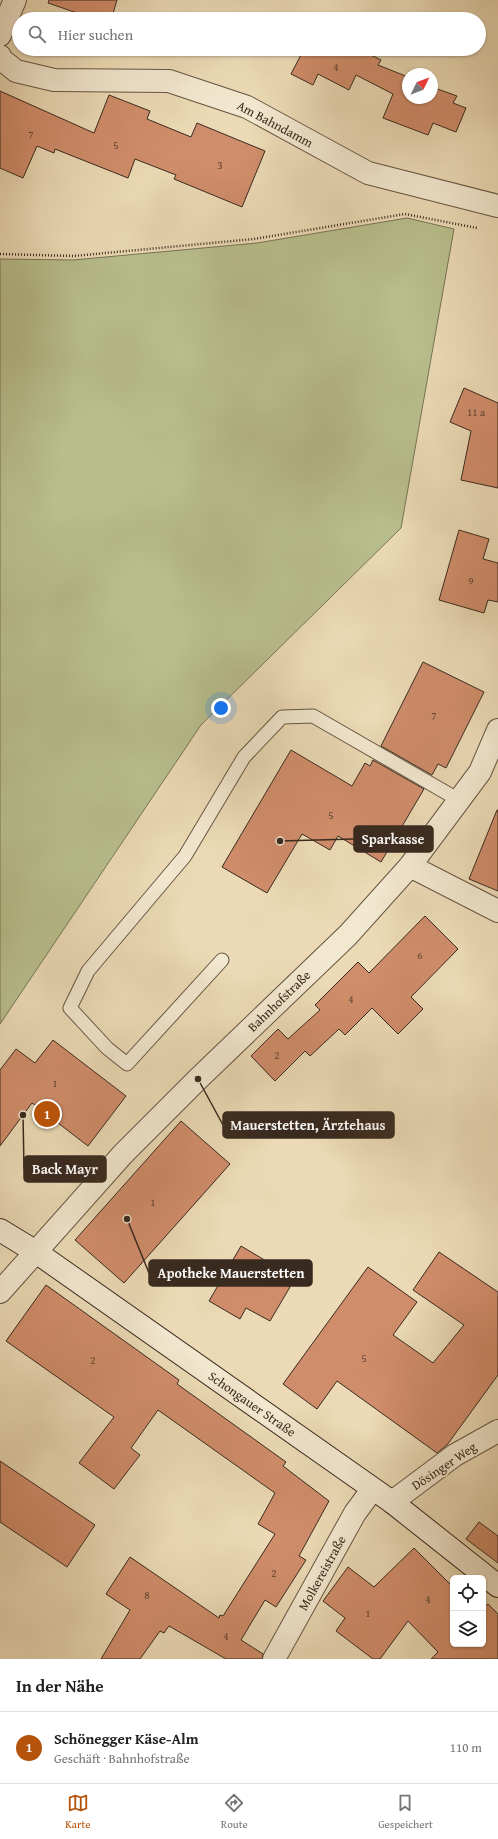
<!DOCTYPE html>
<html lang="de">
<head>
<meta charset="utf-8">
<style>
  :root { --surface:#fff; --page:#f6f6f6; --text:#222; --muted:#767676; --line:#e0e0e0; --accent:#b45309 }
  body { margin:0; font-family:"Gentium Book Plus",serif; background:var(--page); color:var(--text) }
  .controls { position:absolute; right:12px; bottom:12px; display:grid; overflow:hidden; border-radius:6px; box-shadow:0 1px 3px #0004 }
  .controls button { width:36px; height:36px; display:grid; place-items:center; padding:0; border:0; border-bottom:1px solid var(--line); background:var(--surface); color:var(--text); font:20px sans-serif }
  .compass { position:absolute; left:402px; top:68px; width:36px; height:36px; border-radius:50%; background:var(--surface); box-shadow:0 1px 3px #0004; rotate:47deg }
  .you { position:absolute; left:221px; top:708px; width:14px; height:14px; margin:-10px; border:3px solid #fff; border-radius:50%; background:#1a73e8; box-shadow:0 0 0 6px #1a73e833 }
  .badge { display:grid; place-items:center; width:26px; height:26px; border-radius:50%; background:var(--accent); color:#fff; font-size:13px; font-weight:700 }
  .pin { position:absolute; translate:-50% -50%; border:2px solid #fff; box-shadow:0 1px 4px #0006 }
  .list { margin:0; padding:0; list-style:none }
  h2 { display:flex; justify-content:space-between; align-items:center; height:52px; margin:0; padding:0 16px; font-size:17px }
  h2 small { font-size:13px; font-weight:400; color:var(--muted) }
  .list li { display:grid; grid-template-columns:26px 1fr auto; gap:12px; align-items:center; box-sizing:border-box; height:72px; padding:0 16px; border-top:1px solid var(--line) }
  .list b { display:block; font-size:15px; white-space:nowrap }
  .list p { margin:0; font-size:13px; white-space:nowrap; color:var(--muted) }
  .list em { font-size:13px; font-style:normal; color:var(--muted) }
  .icon { flex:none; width:22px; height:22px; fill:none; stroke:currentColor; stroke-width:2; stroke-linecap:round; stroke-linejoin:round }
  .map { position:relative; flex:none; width:498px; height:1659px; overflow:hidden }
  .search { position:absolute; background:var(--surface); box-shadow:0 1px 3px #0004; left:12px; right:12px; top:12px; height:44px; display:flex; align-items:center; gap:10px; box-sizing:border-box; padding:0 14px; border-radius:22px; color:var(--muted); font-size:15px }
  .sheet { height:124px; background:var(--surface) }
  nav { display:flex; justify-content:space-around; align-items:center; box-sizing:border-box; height:56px; border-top:1px solid var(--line); background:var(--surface); font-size:11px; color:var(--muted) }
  nav a { display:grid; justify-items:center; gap:2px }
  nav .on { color:var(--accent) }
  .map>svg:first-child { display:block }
  .green { fill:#b8bf8d; stroke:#787456 }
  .building { fill:#d08d6b; stroke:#392a1f }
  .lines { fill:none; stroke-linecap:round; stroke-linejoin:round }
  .lane-casing { stroke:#665644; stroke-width:15 }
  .street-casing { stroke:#665644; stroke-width:24 }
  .secondary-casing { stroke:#392a1f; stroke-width:24 }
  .path { stroke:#392a1f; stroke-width:2.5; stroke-dasharray:1 2; stroke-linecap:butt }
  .lane { stroke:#f2e7cf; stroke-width:13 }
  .street { stroke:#f2e7cf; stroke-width:22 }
  .secondary { stroke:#f2e7cf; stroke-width:22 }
  .labels { text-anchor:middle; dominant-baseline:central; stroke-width:4; stroke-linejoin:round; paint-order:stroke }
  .number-label { font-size:11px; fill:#5f4332 }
  .street-label { font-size:13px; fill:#392a1f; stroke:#f2e7cf }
  .leader { fill:none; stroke:#392a1f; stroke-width:1.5 }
  .callout-dot { fill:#392a1f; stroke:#f2e7cf; stroke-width:1.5 }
  .callout { fill:#392a1f; stroke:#392a1f; stroke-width:1.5 }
  .callout-label { font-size:14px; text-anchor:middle; font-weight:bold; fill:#fff }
</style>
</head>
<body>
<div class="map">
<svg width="498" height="1659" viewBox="0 0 498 1659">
  <rect width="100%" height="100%" fill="#ebdab5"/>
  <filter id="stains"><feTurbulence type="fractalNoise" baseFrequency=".005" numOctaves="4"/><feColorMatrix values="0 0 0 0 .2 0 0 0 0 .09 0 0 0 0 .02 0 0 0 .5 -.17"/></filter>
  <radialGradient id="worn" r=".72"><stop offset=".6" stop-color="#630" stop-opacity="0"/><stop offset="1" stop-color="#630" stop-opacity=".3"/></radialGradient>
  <path class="green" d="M407,218L454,229L401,528L201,725L0,1024V259L73,260L257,243Z"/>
  <path class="building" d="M49,0H117L112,17L117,19H88L89,17L48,3Z
    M304,49H359L381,60L378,65L408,77V98H432V87L457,96L453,103L466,108L456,132L433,123L428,135L383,118L393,94L356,75L349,90L318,74L313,85L291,74Z
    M0,91L94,133L109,95L150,111L147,119L191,137L197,123L265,151L242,207L174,179L176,175L135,159L128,178L55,149L54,153L37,146L23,178L0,168Z
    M464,388L498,403V488L461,480L471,431L450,422Z
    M459,530L489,539L483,559L498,563V602L488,600L484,613L439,600Z
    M423,662L484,692L446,768L438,764L432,775L381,746Z
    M291,750L352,786L365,763L370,766L373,760L424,789L381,862L338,836L330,850L302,834L267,893L222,867Z
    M497,810H498V891L469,879Z
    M425,916L458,949L411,997L423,1009L398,1034L372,1008L345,1035L339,1029L310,1056L305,1051L275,1081L251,1056L278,1029L288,1039L320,1010L315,1005L358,962L369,973Z
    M53,1040L126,1096L88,1146L32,1103L0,1146V1070L16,1049L35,1063Z
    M181,1121L230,1164L124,1283L75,1240Z
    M241,1246L273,1265L268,1274L290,1287L270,1321L246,1308L240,1319L209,1301Z
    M439,1252L498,1292V1375L447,1445L437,1453L337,1381L317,1409L283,1384L368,1267L417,1302L393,1335L433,1363L464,1325L413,1290Z
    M46,1285L179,1380L177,1384L286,1462L283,1466L329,1501L299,1556L306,1560L276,1607L265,1600L241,1640L263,1654L262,1659H226L169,1626L164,1633L160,1631L140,1659H101L130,1610L106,1594L130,1557L219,1618L220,1615L223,1616L275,1534L258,1524L275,1493L158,1410L131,1448L140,1455L114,1489L79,1463L114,1417L6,1341Z
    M0,1461L95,1525L67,1567L0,1522Z
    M479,1522L498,1536V1563L466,1539Z
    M414,1548L453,1587V1644H483V1608L488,1604L498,1614V1659H431L438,1652L408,1621L380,1659H373L336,1631L345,1618L323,1601L348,1567L374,1587Z"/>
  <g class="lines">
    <defs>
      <path id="lane" d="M222,960L127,1064L107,1048L70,1008L88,971L185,856L244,757L282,717L313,716L459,800"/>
      <path id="street" d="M0,35L15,0
        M0,56L1,59L16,71L54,80L169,81L247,107L368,173L498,206
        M410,866L498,911
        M0,1292L123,1154L198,1079L348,935L410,866L480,772L498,730
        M392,1502L455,1455L498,1431
        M274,1659L355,1513L372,1490"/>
      <path id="secondary" d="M0,1230L36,1252L392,1502L498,1586"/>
    </defs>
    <use href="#lane" class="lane-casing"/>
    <use href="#street" class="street-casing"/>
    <use href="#secondary" class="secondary-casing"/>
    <path class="path" d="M0,254L74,256L254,239L405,214L477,228"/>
    <use href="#lane" class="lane"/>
    <use href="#street" class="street"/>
    <use href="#secondary" class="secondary"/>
  </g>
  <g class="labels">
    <g class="number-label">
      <text x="336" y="67">4</text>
      <text x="31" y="134">7</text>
      <text x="116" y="145">5</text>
      <text x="220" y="165">3</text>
      <text x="476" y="412">11 a</text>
      <text x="471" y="581">9</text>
      <text x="434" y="715">7</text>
      <text x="331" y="815">5</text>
      <text x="420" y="955">6</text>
      <text x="351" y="999">4</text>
      <text x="277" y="1055">2</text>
      <text x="55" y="1083">1</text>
      <text x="153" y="1202">1</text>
      <text x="364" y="1358">5</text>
      <text x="93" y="1360">2</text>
      <text x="274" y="1573">2</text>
      <text x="147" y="1595">8</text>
      <text x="428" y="1599">4</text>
      <text x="368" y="1613">1</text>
      <text x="226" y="1636">4</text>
    </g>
    <g class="street-label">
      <text transform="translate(275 124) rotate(28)">Am Bahndamm</text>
      <text transform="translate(279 1001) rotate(-44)">Bahnhofstraße</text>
      <text transform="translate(252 1404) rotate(35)">Schongauer Straße</text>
      <text transform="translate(444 1466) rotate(-34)">Dösinger Weg</text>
      <text transform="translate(322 1573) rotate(-61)">Molkereistraße</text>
    </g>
  </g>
  <path class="leader" d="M280 841L354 839M198 1079L223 1125M23 1115L24 1169M127 1219L149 1273"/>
  <g class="callout-dot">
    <circle cx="280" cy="841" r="4"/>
    <circle cx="198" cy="1079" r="4"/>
    <circle cx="23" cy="1115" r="4"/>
    <circle cx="127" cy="1219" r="4"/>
  </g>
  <g class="callout">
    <rect x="354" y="826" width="79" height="26" rx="4"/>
    <rect x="223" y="1112" width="171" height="26" rx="4"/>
    <rect x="24" y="1156" width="82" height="26" rx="4"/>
    <rect x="149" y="1260" width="163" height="26" rx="4"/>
  </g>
  <g class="callout-label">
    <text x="393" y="844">Sparkasse</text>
    <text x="308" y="1130">Mauerstetten, Ärztehaus</text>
    <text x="65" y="1174">Back Mayr</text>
    <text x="231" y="1278">Apotheke Mauerstetten</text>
  </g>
  <rect width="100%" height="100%" filter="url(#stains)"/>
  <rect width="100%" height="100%" fill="url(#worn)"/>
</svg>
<div class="controls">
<button><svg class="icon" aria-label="locate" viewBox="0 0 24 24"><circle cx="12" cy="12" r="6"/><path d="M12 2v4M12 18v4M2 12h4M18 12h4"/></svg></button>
<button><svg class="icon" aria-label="layers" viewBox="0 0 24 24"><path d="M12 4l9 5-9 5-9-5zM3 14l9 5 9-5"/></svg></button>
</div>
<svg class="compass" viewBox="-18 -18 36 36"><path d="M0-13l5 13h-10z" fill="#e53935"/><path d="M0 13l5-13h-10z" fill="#767676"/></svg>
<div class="you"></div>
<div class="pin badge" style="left:47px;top:1114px">1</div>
<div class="search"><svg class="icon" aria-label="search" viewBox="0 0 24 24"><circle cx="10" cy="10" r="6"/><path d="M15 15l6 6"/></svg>Hier suchen</div>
</div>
<section class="sheet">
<h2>In der Nähe<small></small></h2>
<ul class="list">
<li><span class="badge">1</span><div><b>Schönegger Käse-Alm</b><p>Geschäft · Bahnhofstraße</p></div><em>110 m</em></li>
</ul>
</section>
<nav>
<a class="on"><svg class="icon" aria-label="map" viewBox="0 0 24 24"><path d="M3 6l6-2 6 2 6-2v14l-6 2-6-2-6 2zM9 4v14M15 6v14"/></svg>Karte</a>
<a><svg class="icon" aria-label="directions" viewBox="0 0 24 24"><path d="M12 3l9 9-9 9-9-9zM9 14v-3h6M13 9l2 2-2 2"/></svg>Route</a>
<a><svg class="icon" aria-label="saved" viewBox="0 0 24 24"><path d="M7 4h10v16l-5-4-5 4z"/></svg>Gespeichert</a>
</nav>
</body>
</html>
